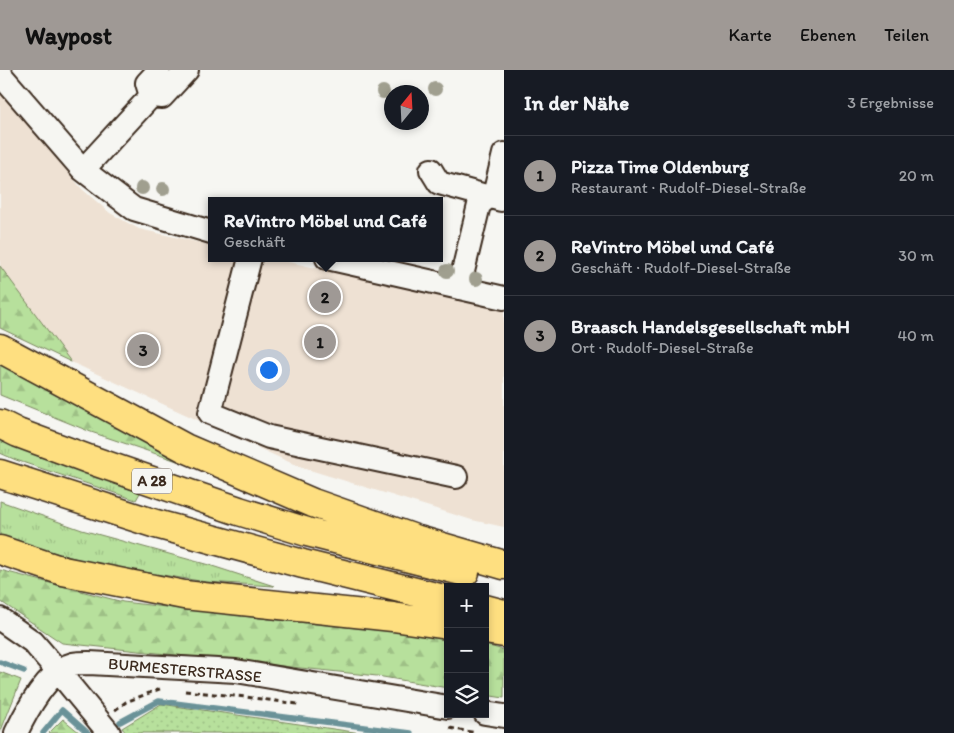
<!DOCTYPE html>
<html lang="de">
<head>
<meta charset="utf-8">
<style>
  :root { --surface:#171b24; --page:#20242c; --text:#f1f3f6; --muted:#9ea1a6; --line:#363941; --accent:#9f9995 }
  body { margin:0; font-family:Itim,sans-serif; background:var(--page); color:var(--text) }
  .controls { position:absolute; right:15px; bottom:15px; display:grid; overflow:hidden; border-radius:0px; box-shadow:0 2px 8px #0003 }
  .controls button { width:45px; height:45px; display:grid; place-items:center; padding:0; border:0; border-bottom:1px solid var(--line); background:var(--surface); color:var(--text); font:25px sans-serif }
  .compass { position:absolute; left:384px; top:15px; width:45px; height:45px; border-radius:50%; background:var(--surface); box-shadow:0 2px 8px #0003; rotate:18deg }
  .you { position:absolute; left:268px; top:299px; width:18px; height:18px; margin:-12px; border:4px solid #fff; border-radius:50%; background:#1a73e8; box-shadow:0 0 0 8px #1a73e833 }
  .badge { display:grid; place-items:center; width:32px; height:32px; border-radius:50%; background:var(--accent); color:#111; font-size:16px; font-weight:700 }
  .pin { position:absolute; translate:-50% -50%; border:2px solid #fff; box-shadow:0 1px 5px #0006 }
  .popup { position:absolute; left:208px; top:127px; width:235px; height:65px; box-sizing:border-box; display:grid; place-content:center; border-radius:0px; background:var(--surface); filter:drop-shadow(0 1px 4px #0005); font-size:16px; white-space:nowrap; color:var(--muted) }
  .popup b { font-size:19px; color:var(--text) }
  .popup::after { content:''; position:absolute; left:50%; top:100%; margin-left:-10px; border:10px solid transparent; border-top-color:var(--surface) }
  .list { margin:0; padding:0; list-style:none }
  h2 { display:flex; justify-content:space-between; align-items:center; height:65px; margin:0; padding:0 20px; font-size:21px }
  h2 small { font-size:16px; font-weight:400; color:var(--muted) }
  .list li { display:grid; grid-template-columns:32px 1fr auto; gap:15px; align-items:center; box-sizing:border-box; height:80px; padding:0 20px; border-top:1px solid var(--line) }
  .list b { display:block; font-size:19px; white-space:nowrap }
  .list p { margin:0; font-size:16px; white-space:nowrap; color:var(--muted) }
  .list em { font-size:16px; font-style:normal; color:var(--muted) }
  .icon { flex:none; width:28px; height:28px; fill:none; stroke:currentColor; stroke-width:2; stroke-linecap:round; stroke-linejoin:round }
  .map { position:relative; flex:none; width:504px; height:663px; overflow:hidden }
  header { display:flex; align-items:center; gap:30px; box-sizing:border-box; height:70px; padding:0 25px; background:var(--accent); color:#111 }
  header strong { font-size:24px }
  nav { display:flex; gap:28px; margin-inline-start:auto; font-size:18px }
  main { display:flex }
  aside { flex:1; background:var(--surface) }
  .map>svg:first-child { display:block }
  .built { fill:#eee1d3 }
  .grass { fill:url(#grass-tufts); stroke:#79855d }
  .forest { fill:url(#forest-firs); stroke:#79855d }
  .park { fill:url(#park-dots); stroke:#79855d }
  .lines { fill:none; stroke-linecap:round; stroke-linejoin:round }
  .stream { stroke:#6a9298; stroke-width:5.5 }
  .minor-casing { stroke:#3b2a1e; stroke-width:26 }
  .highway-casing { stroke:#3b2a1e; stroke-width:31 }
  .path { stroke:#3b2a1e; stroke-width:3; stroke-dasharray:5 4; stroke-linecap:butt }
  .minor { stroke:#f6f6f2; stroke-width:22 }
  .highway { stroke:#fedf80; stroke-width:28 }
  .tree { fill:#a09f8f }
  .labels { text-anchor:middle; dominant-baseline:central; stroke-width:4.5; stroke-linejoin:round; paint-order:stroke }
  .shield { fill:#f6f6f2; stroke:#73675e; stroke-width:1 }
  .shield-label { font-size:15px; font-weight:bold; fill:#3b2a1e }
  .street-label { font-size:16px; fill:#3b2a1e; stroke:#f6f6f2 }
</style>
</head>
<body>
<header>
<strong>Waypost</strong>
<nav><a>Karte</a><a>Ebenen</a><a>Teilen</a></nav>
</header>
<main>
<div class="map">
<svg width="504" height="663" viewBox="0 0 504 663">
  <defs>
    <pattern id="grass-tufts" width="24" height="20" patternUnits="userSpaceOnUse" patternTransform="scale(1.25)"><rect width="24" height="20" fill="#b7e09c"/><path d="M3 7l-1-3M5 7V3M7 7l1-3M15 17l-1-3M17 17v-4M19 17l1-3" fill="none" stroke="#9ec086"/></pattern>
    <pattern id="forest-firs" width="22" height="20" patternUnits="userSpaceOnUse" patternTransform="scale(1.25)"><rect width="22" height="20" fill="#b7e09c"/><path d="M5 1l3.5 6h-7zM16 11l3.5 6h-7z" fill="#9ec086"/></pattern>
    <pattern id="park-dots" width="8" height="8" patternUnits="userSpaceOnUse" patternTransform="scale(1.25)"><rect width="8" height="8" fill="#b7e09c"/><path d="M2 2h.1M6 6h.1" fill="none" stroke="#9ec086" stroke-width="1.8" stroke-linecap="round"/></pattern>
  </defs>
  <rect width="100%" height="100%" fill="#f6f6f2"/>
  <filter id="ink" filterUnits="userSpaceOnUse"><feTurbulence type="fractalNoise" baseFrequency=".02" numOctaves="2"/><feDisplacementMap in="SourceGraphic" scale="10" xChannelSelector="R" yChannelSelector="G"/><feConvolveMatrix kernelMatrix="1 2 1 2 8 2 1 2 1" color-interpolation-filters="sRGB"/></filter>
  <g filter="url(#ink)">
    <path class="built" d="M0,22L82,119L110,143L139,159L211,175V188H271L504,240V457L472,450L300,397L71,292L0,196Z"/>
    <path class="grass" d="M0,369L140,423L136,430L16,390L0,383Z
      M0,431L82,460L209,495L274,516L206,512L100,495L0,468Z"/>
    <path class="forest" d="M0,196L71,292L0,258Z
      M0,287L204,400L91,362L0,325Z
      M0,500L123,532L277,550L448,567V618L377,606L62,573L0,531Z
      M485,575L504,580V628L485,625Z
      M0,602L21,610L0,663Z
      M63,649L80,663H49Z"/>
    <path class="park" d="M161,634L361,663H126L122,658Z"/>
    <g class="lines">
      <path class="stream" d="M0,592L24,601
        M120,652L159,631L411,663
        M43,663L62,640L88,663"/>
      <defs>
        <path id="minor" d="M0,4L83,100L134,139L211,162
          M151,26L162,27L187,0
          M83,100L151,26L147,13L159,0
          M431,100L439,113L501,130
          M250,188L210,343L269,367L456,407
          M327,188L504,228
          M459,218L479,135L495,121L504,84
          M0,549L33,572L58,601L109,663
          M485,643L504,646
          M16,663C26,642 48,600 73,594C77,593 84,593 89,593L236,601L448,637"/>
        <path id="highway" d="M0,278L185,378L313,433L418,470L504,495
          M0,354L18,363L88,389L239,441L307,462L465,502
          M0,404L156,454L303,494L448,530
          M0,480L63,501L184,525L393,547L448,555
          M485,539L504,544
          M485,560L504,563"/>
      </defs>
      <use href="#minor" class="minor-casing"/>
      <use href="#highway" class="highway-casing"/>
      <path class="path" d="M185,621L246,627L298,634
        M115,640L126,632L162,618
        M450,658L476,663"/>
      <use href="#minor" class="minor"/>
      <use href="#highway" class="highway"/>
    </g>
    <g class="tree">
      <circle cx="435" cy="19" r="7"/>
      <circle cx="383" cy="22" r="7"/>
      <circle cx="142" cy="118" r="7"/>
      <circle cx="163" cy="119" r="7"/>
      <circle cx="447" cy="201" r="7"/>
      <circle cx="476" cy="209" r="7"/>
    </g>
  </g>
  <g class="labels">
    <rect class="shield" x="132" y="398.5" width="40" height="25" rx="4"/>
    <g class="shield-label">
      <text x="152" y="411">A 28</text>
    </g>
    <g class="street-label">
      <text transform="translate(185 600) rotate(5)">BURMESTERSTRASSE</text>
    </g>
  </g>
</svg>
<div class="controls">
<button>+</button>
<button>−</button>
<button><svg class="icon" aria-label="layers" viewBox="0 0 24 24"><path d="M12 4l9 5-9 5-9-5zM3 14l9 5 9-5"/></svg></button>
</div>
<svg class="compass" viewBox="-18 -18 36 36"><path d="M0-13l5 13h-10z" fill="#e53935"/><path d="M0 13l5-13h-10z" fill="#9ea1a6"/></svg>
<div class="you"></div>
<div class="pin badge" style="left:320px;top:272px">1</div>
<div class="pin badge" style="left:325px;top:227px">2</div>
<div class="popup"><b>ReVintro Möbel und Café</b>Geschäft</div>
<div class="pin badge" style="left:143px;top:280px">3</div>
</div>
<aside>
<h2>In der Nähe<small>3 Ergebnisse</small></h2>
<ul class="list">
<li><span class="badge">1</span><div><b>Pizza Time Oldenburg</b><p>Restaurant · Rudolf-Diesel-Straße</p></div><em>20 m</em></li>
<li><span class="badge">2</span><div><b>ReVintro Möbel und Café</b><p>Geschäft · Rudolf-Diesel-Straße</p></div><em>30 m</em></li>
<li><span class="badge">3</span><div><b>Braasch Handelsgesellschaft mbH</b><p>Ort · Rudolf-Diesel-Straße</p></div><em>40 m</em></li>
</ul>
</aside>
</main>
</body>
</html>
